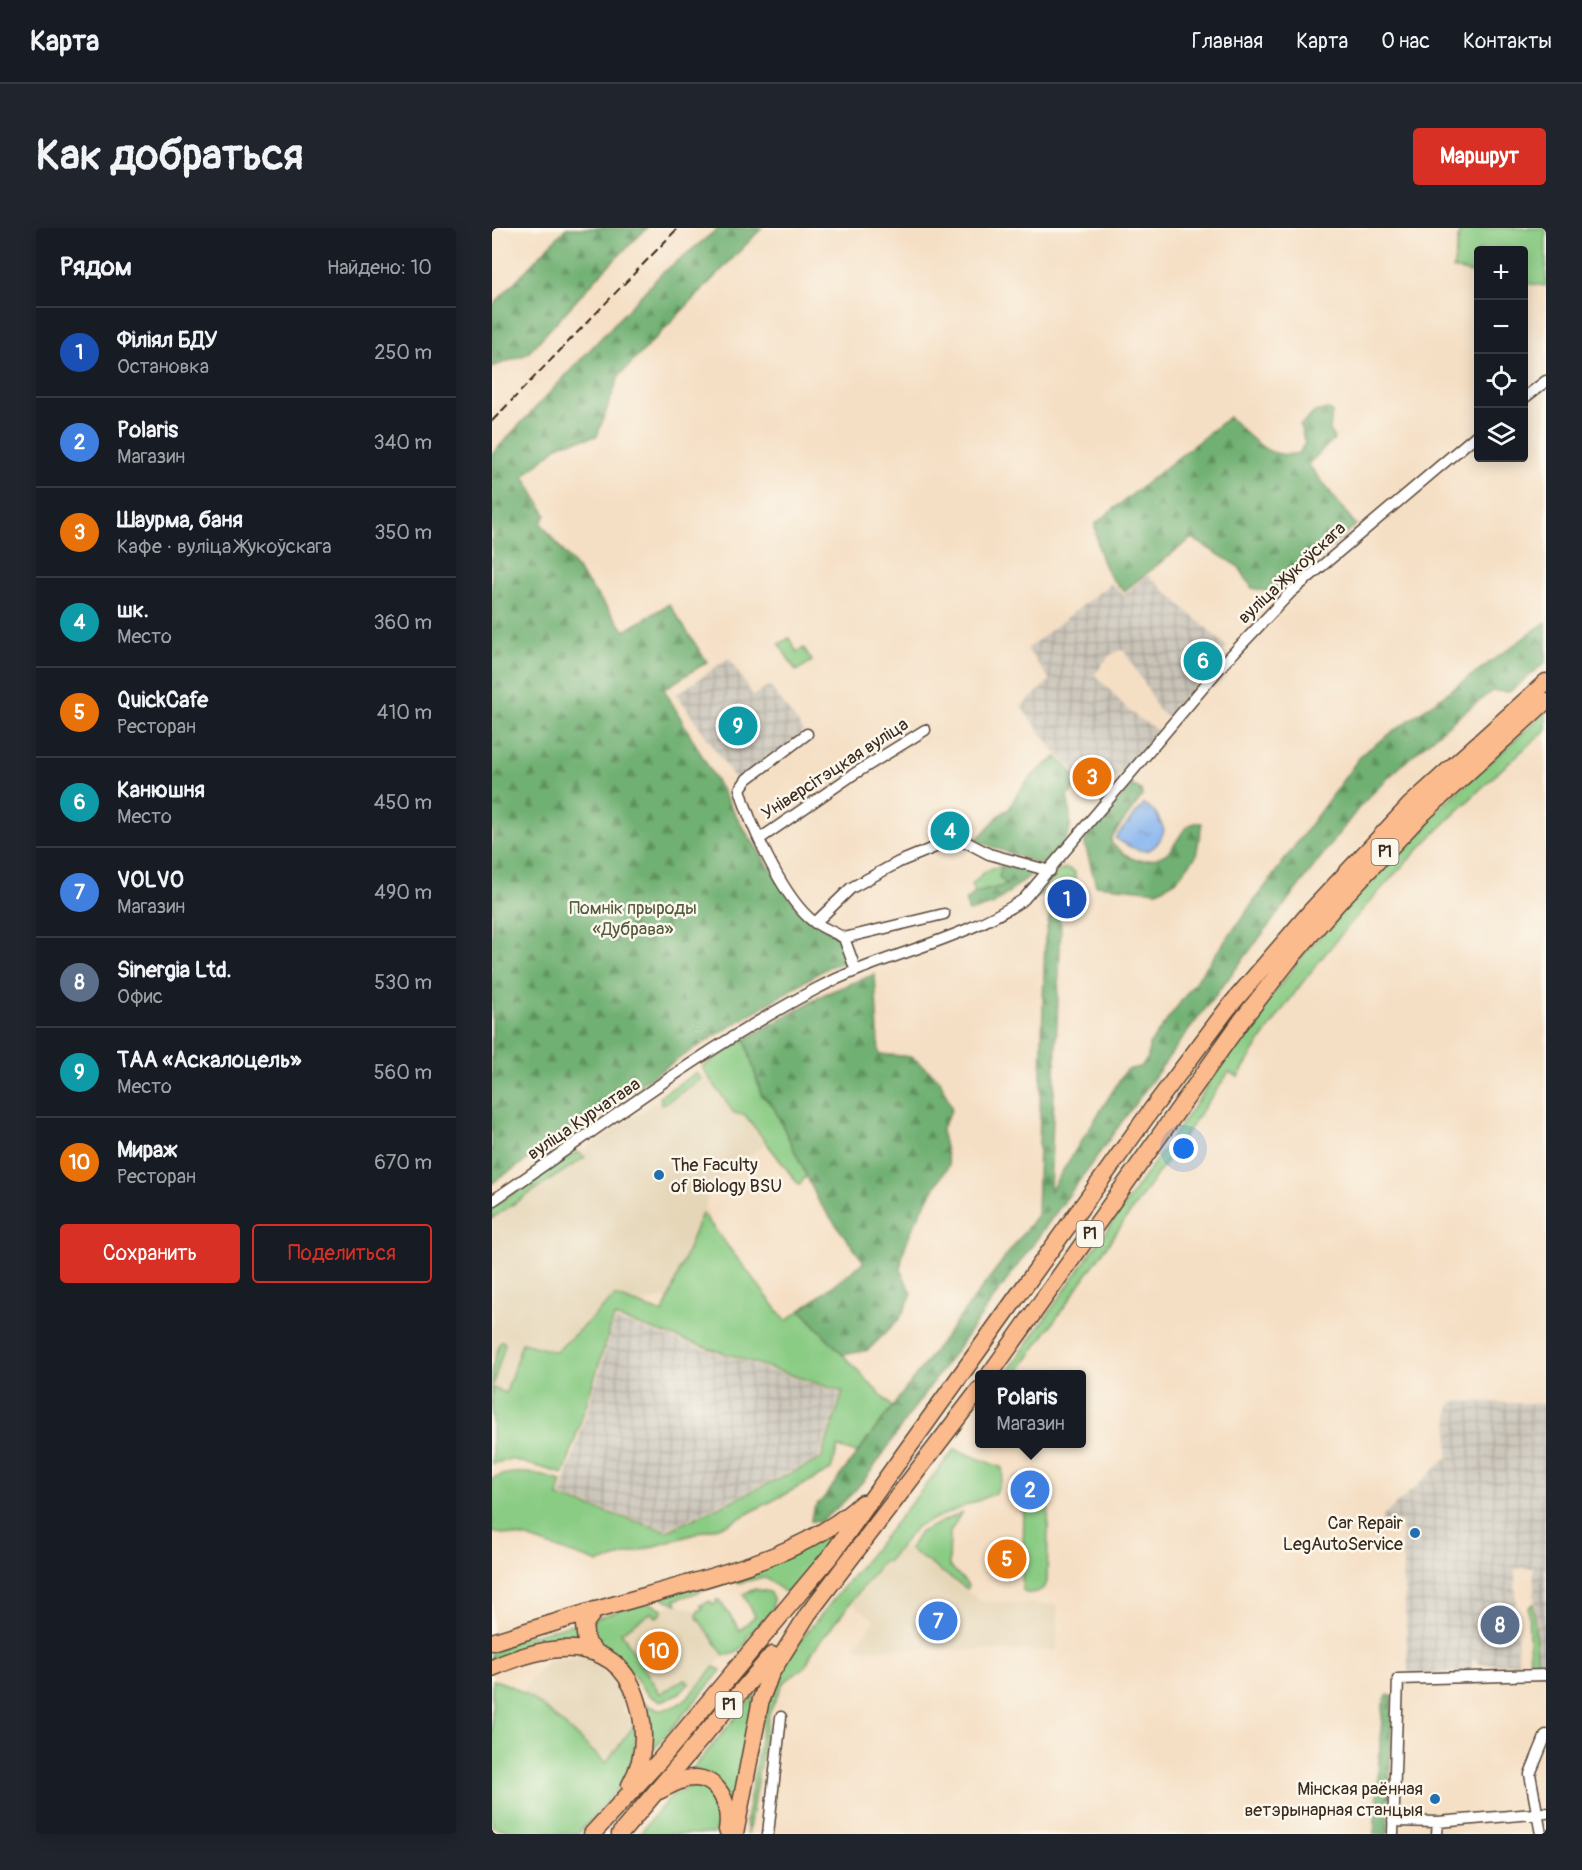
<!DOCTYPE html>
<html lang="ru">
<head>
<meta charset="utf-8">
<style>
  :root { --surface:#171b24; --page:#20242c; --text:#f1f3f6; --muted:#9ea1a6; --line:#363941; --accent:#d93025 }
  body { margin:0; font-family:Pangolin,sans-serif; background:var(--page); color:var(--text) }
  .controls { position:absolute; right:18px; top:18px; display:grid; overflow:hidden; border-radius:6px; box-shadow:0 3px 15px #0003 }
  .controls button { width:54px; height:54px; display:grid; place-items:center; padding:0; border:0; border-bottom:2px solid var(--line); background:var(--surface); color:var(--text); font:30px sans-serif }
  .you { position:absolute; left:692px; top:921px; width:21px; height:21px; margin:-15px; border:4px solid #fff; border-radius:50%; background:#1a73e8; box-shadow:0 0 0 9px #1a73e833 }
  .badge { display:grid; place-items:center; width:39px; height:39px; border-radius:50%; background:var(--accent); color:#fff; font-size:20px; font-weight:700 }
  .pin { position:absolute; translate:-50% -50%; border:3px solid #fff; box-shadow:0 2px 6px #0006 }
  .popup { position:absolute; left:483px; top:1142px; width:111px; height:78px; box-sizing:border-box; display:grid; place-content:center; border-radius:6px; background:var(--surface); filter:drop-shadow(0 2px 4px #0005); font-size:20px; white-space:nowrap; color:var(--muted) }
  .popup b { font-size:22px; color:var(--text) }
  .popup::after { content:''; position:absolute; left:50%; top:100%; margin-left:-12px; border:12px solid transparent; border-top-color:var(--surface) }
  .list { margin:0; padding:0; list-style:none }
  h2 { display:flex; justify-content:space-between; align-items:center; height:78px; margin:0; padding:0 24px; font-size:26px }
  h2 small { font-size:20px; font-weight:400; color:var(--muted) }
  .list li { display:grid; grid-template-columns:39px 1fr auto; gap:18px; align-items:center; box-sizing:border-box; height:90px; padding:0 24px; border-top:2px solid var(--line) }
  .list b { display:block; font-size:22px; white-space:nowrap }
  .list p { margin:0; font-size:20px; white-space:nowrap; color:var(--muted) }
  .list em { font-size:20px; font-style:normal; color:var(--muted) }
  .actions { display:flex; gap:12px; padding:18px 24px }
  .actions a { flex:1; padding:14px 0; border:2px solid var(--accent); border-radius:6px; text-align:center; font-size:21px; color:var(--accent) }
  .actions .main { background:var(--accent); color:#fff }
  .icon { flex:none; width:33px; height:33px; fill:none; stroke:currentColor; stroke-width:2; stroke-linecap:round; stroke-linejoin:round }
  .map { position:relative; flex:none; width:1054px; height:1606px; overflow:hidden; border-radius:6px }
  header { display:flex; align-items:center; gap:36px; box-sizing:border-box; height:84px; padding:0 30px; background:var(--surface); border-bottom:2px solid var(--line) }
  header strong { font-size:28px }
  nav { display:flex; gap:33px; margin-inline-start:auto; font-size:21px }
  .intro { display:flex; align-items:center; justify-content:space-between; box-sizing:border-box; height:144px; padding:0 36px }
  h1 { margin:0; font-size:42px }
  .button { padding:15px 27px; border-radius:6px; background:var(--accent); color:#fff; font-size:21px; font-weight:700 }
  main { display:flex; gap:36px; padding:0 36px }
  aside { flex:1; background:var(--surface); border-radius:6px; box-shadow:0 3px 15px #0003 }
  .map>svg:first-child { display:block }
  .built { fill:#e5d6b7 }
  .industrial { fill:url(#industrial-grid) }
  .green { fill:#8bcc85; stroke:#637b52; stroke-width:1.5 }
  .forest { fill:url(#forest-firs); stroke:#566d48; stroke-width:1.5 }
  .water { fill:url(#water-ripples); stroke:#606e86; stroke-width:1.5 }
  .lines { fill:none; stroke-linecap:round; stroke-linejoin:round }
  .minor-casing { stroke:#574537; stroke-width:13 }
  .highway-casing { stroke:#574537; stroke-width:19 }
  .minor { stroke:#fff; stroke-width:10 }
  .highway { stroke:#fbbb8c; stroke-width:16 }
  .rail { stroke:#3b2a1e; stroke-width:2; stroke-dasharray:9 4.5; stroke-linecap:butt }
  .poi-dot { fill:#1f6fb2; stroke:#fbf7ec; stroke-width:2 }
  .labels { text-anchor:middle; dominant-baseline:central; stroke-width:5; stroke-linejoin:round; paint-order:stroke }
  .shield { fill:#fbf7ec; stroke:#75685c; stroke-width:1.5 }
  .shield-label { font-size:16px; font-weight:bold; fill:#3b2a1e }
  .street-label { font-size:18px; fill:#3b2a1e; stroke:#fbf7ec }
  .park-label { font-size:18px; fill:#535b3d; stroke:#fbf7ec }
  .poi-label { font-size:18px; fill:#3b2a1e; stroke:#fbf7ec; text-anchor:end }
</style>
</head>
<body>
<header>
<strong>Карта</strong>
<nav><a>Главная</a><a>Карта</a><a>О нас</a><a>Контакты</a></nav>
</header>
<div class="intro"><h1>Как добраться</h1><a class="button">Маршрут</a></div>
<main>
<aside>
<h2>Рядом<small>Найдено: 10</small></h2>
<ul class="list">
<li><span class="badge" style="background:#1a4fb4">1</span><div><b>Філіял БДУ</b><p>Остановка</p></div><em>250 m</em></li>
<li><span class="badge" style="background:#3f7fe0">2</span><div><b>Polaris</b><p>Магазин</p></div><em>340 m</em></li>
<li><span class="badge" style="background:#e8710a">3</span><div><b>Шаурма, баня</b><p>Кафе · вуліца Жукоўскага</p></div><em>350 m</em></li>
<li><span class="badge" style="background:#0f9aa8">4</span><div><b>шк.</b><p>Место</p></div><em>360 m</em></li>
<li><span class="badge" style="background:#e8710a">5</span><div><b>QuickCafe</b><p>Ресторан</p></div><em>410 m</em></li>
<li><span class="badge" style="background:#0f9aa8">6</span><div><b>Канюшня</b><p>Место</p></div><em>450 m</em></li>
<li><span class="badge" style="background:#3f7fe0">7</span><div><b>VOLVO</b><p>Магазин</p></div><em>490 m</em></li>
<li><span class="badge" style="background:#5c6f8a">8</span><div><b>Sinergia Ltd.</b><p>Офис</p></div><em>530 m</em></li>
<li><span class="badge" style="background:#0f9aa8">9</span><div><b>ТАА «Аскалоцель»</b><p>Место</p></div><em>560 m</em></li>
<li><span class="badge" style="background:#e8710a">10</span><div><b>Мираж</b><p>Ресторан</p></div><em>670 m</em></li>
</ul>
<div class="actions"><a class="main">Сохранить</a><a>Поделиться</a></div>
</aside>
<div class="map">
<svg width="1054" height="1606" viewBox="0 0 1054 1606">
  <defs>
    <pattern id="industrial-grid" width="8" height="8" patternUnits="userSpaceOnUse" patternTransform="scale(1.5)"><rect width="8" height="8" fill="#c9c3b8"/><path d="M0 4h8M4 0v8" fill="none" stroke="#a49f95"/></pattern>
    <pattern id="forest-firs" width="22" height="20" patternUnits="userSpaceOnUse" patternTransform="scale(1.5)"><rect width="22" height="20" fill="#70b072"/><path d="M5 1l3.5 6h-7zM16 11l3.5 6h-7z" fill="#5d8f5d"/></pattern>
    <pattern id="water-ripples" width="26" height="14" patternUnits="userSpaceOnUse" patternTransform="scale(1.5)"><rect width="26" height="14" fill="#84b3ef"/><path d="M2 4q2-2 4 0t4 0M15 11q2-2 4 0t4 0" fill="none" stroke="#6d92c1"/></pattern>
  </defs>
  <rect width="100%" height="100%" fill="#fbf7ec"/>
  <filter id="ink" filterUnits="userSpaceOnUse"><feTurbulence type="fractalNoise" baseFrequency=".0167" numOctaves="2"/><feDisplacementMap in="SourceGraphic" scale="12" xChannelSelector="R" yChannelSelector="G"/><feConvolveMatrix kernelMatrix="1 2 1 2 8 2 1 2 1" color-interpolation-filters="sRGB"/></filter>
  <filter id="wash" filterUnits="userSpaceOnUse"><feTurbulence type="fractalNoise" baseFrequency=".008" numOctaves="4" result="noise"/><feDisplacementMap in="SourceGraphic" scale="24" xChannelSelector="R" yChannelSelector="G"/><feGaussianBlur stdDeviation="1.35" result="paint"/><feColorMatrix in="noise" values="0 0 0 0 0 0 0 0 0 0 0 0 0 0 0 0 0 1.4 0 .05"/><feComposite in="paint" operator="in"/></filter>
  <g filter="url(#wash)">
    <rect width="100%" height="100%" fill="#f5dfc4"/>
    <path class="built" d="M223,842L272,917L220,956L213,980L217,990L191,1067L114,1082L0,1211V983L201,849Z
      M407,1314L488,1373L566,1377L565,1423L362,1420L382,1392L361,1376Z
      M182,1375L206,1383L205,1389L232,1427L203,1462L196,1453L169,1467L129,1404L160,1384L164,1389L171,1381Z
      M67,1430H97L139,1469L129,1482L144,1495L114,1536L30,1463L54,1434Z"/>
    <path class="industrial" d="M656,347L735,419L675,489L665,481L658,465L631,421L618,427L603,446L638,484L666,503L608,570L565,526L529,479L558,452L535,421L619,355L631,367Z
      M237,430L261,468L277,457L311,502L310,506L246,555L185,466Z
      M123,1092L349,1165L327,1230L174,1301L69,1268Z
      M962,1173L1054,1176V1439H1046L1041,1340L1023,1341L1026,1435L986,1436V1432H980L979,1441L975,1444L920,1446L916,1442L909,1294H890V1289L956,1229L957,1178Z"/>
    <path class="green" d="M968,0H1054V58L1032,55V22H987L986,46L961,41Z
      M297,410L305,424L312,420L320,433L304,443L287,416Z
      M1054,484V503C1019,530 988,562 956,592C876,670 804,753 746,849L737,844L525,1146H514L718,855L719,846L809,730L903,620Z
      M510,638L507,649L515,657L483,665L480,657C489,646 495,640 510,638Z
      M574,640L583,644V655L544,670L567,643Z
      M253,811L269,866L281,878L315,947L307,957L253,887L242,885L210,839Z
      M204,845L209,851L170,877L168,868Z
      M85,924L93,929L0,990V979Z
      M210,985L294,1093L309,1082L400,1179L365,1225L346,1219L339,1242L236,1296L107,1335L35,1310L0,1304V1250C28,1240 43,1246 70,1253L66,1269L175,1303L329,1231L351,1164L122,1089L72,1246L19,1231L0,1236V1140L8,1114L11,1113L13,1116L0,1160L14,1165L30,1115L64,1124L123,1068L171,1085Z
      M463,1221L510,1240L511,1248L504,1265L425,1298L395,1334L392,1332L321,1423L313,1439L291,1455L277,1486L256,1606L254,1593L276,1465L291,1434Z
      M540,1244L554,1252L557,1259L555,1354C551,1364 543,1365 534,1365L530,1361L532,1285L516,1268L518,1261L535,1268L539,1259L522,1251Z
      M469,1285L458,1304L457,1337L477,1358L475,1361L417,1321L428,1304Z
      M347,1301L297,1363L293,1364L272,1349L247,1355L240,1352L183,1372L185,1376L169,1370Z
      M263,1361L277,1364L281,1370V1382L254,1410L256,1413C248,1422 244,1428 232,1427L205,1389L206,1383L211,1380L208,1377L219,1373L221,1377L225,1375L224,1372H227L248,1402L263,1388L251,1366Z
      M153,1373L171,1381L169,1386L164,1389L160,1384L129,1404L168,1466L193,1451L196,1453L197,1456L186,1466L170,1473C150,1469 146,1449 132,1436C121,1426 107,1422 98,1410L102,1391Z
      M1041,1376L1046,1439H1054V1443H1043L1038,1438L1036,1380Z
      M84,1395L88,1416L0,1434V1418Z
      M222,1439L229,1442L227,1445L157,1527L151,1475C182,1495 204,1461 222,1439Z
      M0,1452C38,1458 84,1510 114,1535L144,1495C145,1550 119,1568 86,1606H29L0,1598Z
      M263,1466L242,1589L199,1543Z
      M207,1555L228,1572V1591L222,1606H147L180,1567Z"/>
    <path class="forest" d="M74,0H155L113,41L35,126L0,139V78Z
      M227,0H270L127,148L105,208L69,216L32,248L54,287L49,295L133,403L177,376L215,434L172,461L251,600L311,688L350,711L357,732L336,739L203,820L0,955V226L169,46Z
      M835,181L840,184L838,202L842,211L816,236L864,297L786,366L760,360L747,339L700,310L632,363C611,347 605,322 603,296L737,189C759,209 775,233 807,225L813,215L808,198L823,184Z
      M1054,394V434L1017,464L1000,463C953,498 909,535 868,578L687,815L412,1194C386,1234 367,1266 327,1294L319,1293C320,1283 321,1278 330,1272L545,987L553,710L558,686L564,684L569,696L558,963L634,842L648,839L656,830L657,817L870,526Z
      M565,529L582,547L584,558L575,569C584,608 576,611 549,637L482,612C499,603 501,588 517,581C528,557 543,543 565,529Z
      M640,557L649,562L651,567L619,610L620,616C626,620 633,627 639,630C649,635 667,631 676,624C689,613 689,593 710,595L704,628L685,652L666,663L604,657L593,617V611Z
      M510,638L545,642L502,676L477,684L473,673L483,665L515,657L507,649Z
      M383,746L387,826L420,829L448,852L460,881L449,902L457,937C442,960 409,1013 409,1039C409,1047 416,1058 420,1065L409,1089L376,1122L351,1127L309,1082L372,1034L327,974L281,878L269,866L253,811L333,766Z
      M895,1467L900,1468L896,1606H882L891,1476Z"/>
    <path class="water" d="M652,576L664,585L672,602C662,632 644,624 623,610Z"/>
  </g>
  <g filter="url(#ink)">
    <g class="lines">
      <defs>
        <path id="minor" d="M1032,170L1054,153
          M315,506L255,551L248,561C258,597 289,664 316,689C326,699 341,703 352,710L364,743
          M269,610L362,546L433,502
          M323,695L359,660L407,634L458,613L476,615L497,626L558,643
          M352,710L452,686
          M0,973C106,901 210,821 324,761C390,726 469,714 532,671L732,435L798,365L987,205
          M901,1593L946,1594L1054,1585
          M276,1606L289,1489
          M901,1606L906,1451L1054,1447
          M945,1606L946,1594
          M1049,1606L1038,1546L1054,1507"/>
        <path id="highway" d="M498,1146L750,792L797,732L844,677L928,588L1054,473
          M0,1414C51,1398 102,1382 153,1368C228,1346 311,1328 370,1275
          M103,1423L94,1414L92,1397L103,1382
          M0,1440C59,1414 130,1403 148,1482C154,1509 152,1533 138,1557
          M167,1563C174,1560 181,1555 188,1553C222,1540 240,1573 235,1602
          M100,1606L168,1532L340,1326L660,881L736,780L819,683L918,577L1054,454
          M128,1606L280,1427
          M243,1606L269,1471L279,1445L316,1386L487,1162"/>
      </defs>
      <use href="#minor" class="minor-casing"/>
      <use href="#highway" class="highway-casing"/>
      <use href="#minor" class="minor"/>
      <use href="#highway" class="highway"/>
      <path class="rail" d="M0,193L186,0"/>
    </g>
  </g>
  <g class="poi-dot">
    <circle cx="167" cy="947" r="6"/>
    <circle cx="923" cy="1305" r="6"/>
    <circle cx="943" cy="1571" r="6"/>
  </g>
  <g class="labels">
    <g class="shield">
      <rect x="879.5" y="611" width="27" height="26" rx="4.5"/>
      <rect x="584.5" y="993" width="27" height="26" rx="4.5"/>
      <rect x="223.5" y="1464" width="27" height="26" rx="4.5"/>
    </g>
    <g class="shield-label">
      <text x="893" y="624">Р1</text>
      <text x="598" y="1006">Р1</text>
      <text x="237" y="1477">Р1</text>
    </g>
    <g class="street-label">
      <text transform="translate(800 345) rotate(-43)">вуліца Жукоўскага</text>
      <text transform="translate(343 541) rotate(-33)">Універсітэцкая вуліца</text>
      <text transform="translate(92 891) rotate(-34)">вуліца Курчатава</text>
    </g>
    <g class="park-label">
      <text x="141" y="680">Помнік прыроды<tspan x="141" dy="21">«Дубрава»</tspan></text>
    </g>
    <g class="poi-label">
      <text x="179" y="937" text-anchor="start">The Faculty<tspan x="179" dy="21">of Biology BSU</tspan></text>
      <text x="911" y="1295">Car Repair<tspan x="911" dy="21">LegAutoService</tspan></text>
      <text x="931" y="1561">Мінская раённая<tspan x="931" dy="21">ветэрынарная станцыя</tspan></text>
    </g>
  </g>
</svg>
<div class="controls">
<button>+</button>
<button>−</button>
<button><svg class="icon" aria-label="locate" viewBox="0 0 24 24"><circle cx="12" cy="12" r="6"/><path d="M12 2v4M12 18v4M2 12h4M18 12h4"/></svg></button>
<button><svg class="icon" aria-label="layers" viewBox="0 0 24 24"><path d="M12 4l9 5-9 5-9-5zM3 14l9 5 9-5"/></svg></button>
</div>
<div class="you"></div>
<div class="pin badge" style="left:575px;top:671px;background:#1a4fb4">1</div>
<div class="pin badge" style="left:538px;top:1262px;background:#3f7fe0">2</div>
<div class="popup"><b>Polaris</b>Магазин</div>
<div class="pin badge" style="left:600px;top:549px;background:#e8710a">3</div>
<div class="pin badge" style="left:458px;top:603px;background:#0f9aa8">4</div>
<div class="pin badge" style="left:515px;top:1331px;background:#e8710a">5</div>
<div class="pin badge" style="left:711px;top:433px;background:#0f9aa8">6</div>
<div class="pin badge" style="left:446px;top:1393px;background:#3f7fe0">7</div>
<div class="pin badge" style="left:1008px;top:1397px;background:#5c6f8a">8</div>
<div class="pin badge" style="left:246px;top:498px;background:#0f9aa8">9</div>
<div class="pin badge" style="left:167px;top:1423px;background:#e8710a">10</div>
</div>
</main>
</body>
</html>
